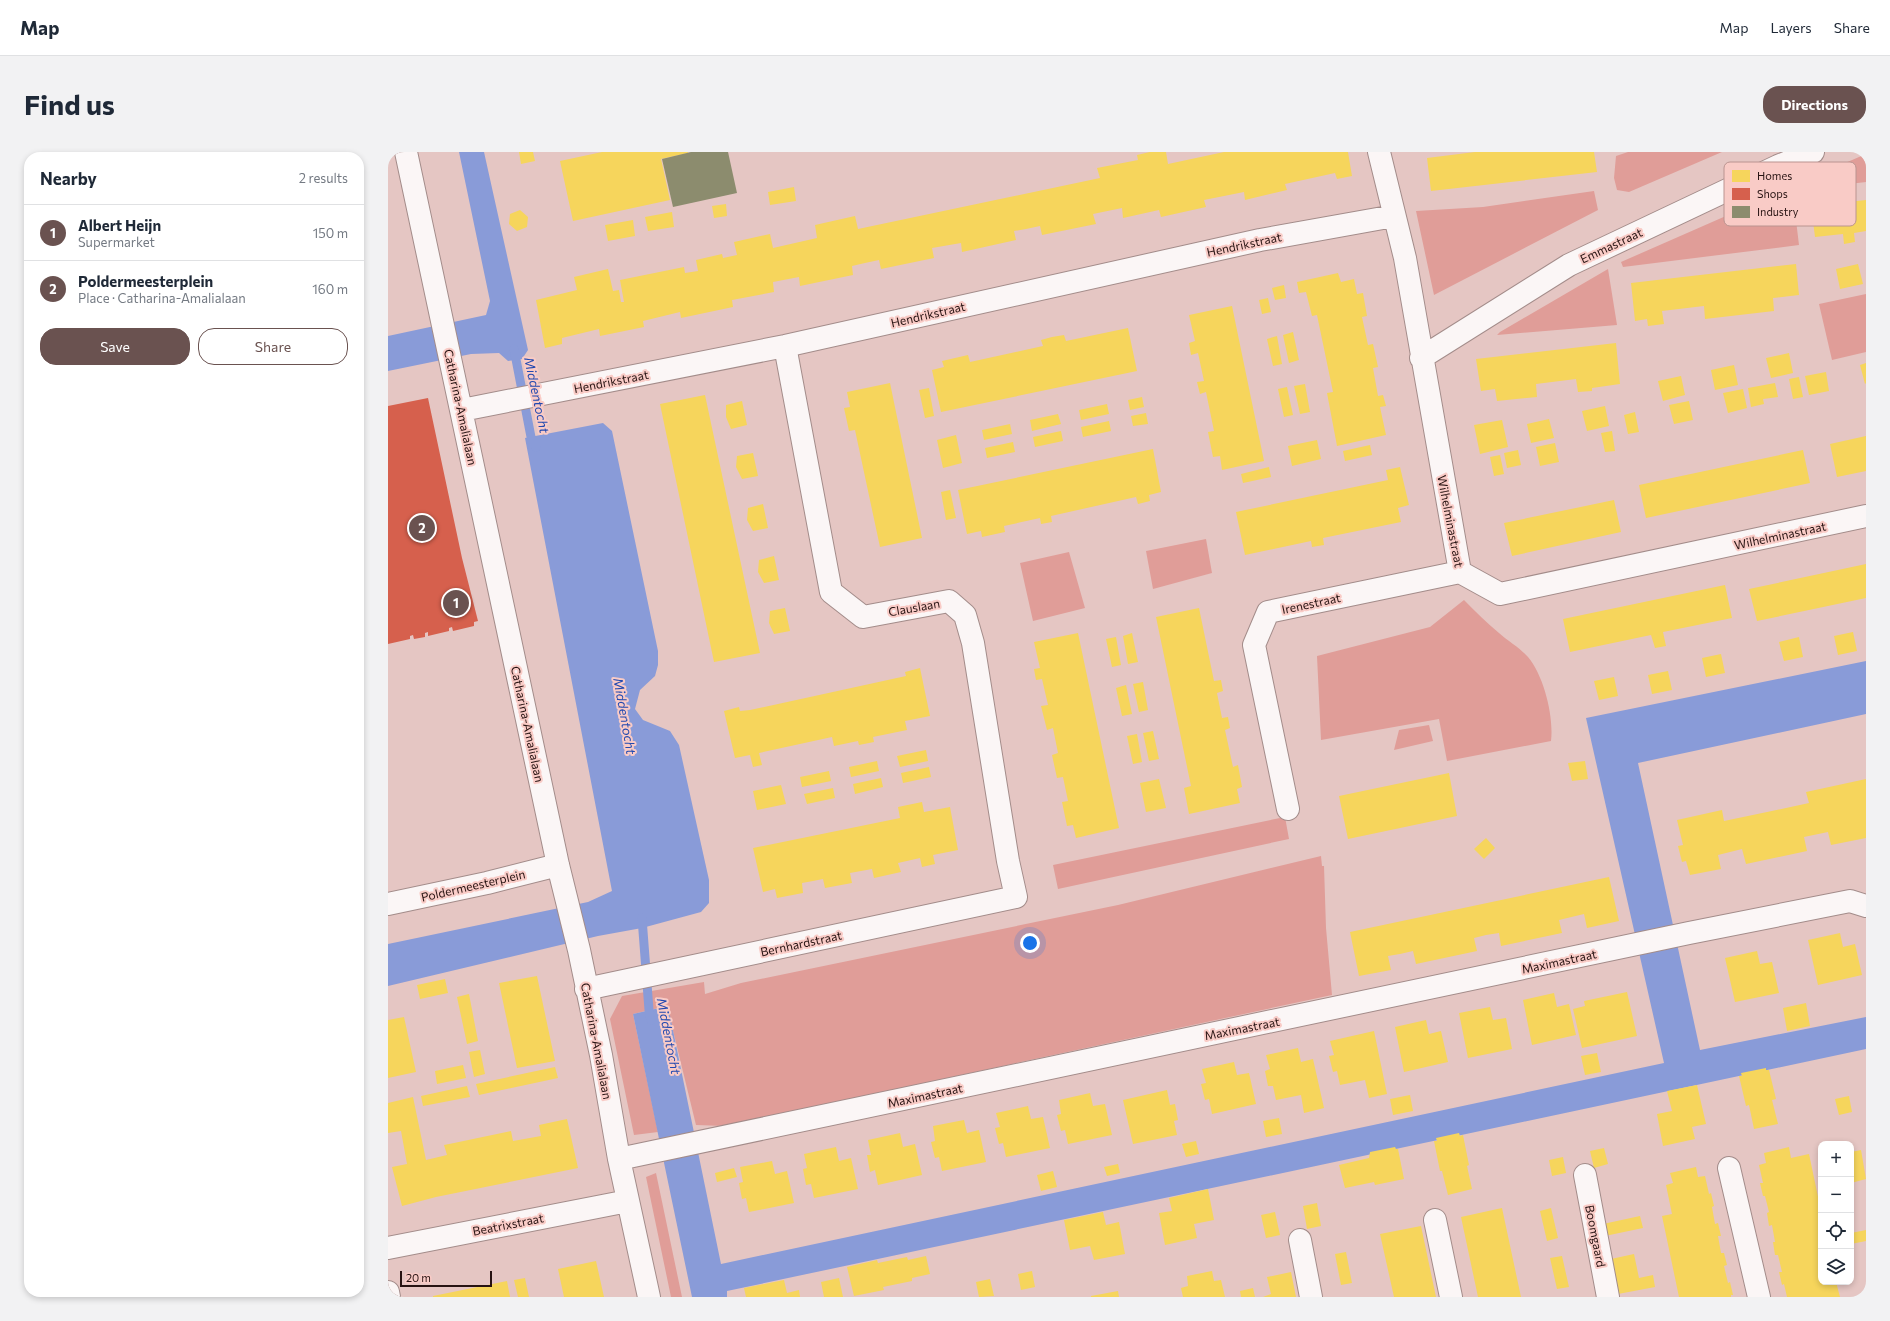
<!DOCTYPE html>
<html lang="en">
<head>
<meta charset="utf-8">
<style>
  :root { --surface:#fff; --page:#f2f2f3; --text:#1f2937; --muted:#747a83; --line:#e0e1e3; --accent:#6a5250 }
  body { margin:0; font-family:Commissioner,sans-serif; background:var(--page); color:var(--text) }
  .controls { position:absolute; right:12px; bottom:12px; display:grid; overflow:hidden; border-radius:8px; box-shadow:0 2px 6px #0003 }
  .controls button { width:36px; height:36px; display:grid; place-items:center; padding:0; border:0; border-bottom:1px solid var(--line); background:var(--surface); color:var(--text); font:20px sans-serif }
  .scale { position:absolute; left:12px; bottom:10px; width:92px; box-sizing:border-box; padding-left:4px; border:2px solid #271312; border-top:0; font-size:11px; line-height:14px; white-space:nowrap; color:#271312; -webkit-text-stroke:3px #f9cbc6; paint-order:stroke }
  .you { position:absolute; left:642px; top:791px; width:14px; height:14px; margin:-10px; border:3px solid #fff; border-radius:50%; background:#1a73e8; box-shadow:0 0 0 6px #1a73e833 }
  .badge { display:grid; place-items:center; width:26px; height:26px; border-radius:50%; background:var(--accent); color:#fff; font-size:13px; font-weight:700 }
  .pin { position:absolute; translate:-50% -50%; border:2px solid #fff; box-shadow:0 1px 4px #0006 }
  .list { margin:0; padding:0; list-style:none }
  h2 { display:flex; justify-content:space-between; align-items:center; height:52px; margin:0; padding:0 16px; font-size:17px }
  h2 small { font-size:13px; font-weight:400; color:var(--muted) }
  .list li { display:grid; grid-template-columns:26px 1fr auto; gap:12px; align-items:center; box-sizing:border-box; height:56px; padding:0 16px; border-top:1px solid var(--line) }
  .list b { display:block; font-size:15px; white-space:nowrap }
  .list p { margin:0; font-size:13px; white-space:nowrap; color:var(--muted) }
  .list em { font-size:13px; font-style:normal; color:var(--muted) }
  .actions { display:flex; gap:8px; padding:12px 16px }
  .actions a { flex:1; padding:9px 0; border:1px solid var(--accent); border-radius:16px; text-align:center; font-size:14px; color:var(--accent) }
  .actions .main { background:var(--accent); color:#fff }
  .icon { flex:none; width:22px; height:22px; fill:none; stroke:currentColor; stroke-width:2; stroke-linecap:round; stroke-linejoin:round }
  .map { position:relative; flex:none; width:1478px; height:1145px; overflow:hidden; border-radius:16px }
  header { display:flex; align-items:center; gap:24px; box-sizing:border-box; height:56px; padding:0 20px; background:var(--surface); border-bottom:1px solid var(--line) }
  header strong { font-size:19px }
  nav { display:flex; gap:22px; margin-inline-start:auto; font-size:14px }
  .intro { display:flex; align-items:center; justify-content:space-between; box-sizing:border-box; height:96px; padding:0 24px }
  h1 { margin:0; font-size:28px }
  .button { padding:10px 18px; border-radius:16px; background:var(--accent); color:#fff; font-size:14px; font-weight:700 }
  main { display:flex; gap:24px; padding:0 24px }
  aside { flex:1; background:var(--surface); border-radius:16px; box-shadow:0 2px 6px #0003 }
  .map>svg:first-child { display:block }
  .green { fill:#e09d98 }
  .water { fill:#899bd8 }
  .homes { fill:#f6d55c }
  .shops { fill:#d6604d }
  .industry { fill:#8c8c6e }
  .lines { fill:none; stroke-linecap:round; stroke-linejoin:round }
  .stream { stroke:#899bd8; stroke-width:9 }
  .minor-casing { stroke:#a38c8a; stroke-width:24 }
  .minor { stroke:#fbf6f6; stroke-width:22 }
  .labels { text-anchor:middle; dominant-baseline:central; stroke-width:4; stroke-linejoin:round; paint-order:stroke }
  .street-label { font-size:12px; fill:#271312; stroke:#f9cbc6 }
  .water-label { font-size:13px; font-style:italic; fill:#2249af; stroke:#f9cbc6 }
  .key { fill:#f9cbc6; stroke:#ba9490; stroke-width:1 }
  .key-label { font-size:11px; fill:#271312 }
</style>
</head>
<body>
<header>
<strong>Map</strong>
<nav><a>Map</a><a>Layers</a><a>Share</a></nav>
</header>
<div class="intro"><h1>Find us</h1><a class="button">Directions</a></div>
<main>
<aside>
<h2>Nearby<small>2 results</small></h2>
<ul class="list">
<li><span class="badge">1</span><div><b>Albert Heijn</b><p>Supermarket</p></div><em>150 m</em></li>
<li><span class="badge">2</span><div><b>Poldermeesterplein</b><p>Place · Catharina-Amalialaan</p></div><em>160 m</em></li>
</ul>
<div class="actions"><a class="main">Save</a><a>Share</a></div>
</aside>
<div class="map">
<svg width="1478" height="1145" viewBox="0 0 1478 1145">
  <rect width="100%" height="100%" fill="#e5c6c3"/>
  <path class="green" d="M1240,0H1334L1241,40L1229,38L1226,26L1228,4Z
    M1478,2V30L1418,37L1413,30Z
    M1404,35L1411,93L1235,115L1233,110Z
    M1206,39L1210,58L1046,143L1028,59L1095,55Z
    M1220,117L1229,173L1109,183L1112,180Z
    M1478,142V200L1444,208L1431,152Z
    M818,387L824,421L765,437L758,399Z
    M681,400L697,456L645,469L632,411Z
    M1076,448C1087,459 1099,471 1111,481C1120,489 1132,496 1140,505C1156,524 1166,565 1163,589L1059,609L1051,567L933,588L929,504L1042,475Z
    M1041,573L1045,589L1006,598L1011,578Z
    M897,665L901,687L670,737L665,713Z
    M933,704L934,714H936L938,776L944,843L336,974L308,973L279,854L245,862L270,980L246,983L222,867L234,844L316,830L317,842L353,831L730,753Z
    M268,1021L294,1145H283L258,1025Z"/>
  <path class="water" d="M71,0H96L140,198L134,207L120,209L111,201L83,202L0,219V184L98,163L102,149Z
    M215,271L224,279L270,499V513L267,524L252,538L247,557L255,568L282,579L291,593L321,728V751L313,760L254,776L210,784L0,834V792L200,750L224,739L137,286Z
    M1478,509V562L1250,611L1312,898L1478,865V897L339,1139V1145H304L245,862L280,854L333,1112L1276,911L1198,566Z"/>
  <path class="homes" d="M131,0H145L147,9L133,12Z
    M214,0H300V1L273,7L282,48L185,69L172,9Z
    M762,0H778L780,12L836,0H960L964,24L949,27L947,21L897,32L899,38L857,48L856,40L816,48L818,55L773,65L771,58L735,66L734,56L705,62L708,72L654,83L652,74L638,77L626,79L628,88L574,100L573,91L544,96L546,106L493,117L491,108L477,111L464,114L465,123L412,134L411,125L385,130L386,140L344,148L345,155L293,166L292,160L255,169L256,175L212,184L211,177L174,186V192L157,196L148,148L189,138L186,125L220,117L225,139L231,138L233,150H236L232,128L296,115L297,121L310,119L308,108L334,102L335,106L349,103L346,90L382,82L385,96L429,86L427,73L467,64L470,77L712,26L709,16L750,8L749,3Z
    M1087,0H1206L1209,20L1043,39L1039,6Z
    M406,35L408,49L382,53L380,40Z
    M1478,48V79L1466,81L1467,90L1456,92L1455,82L1427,85L1423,54Z
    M338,52L339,64L326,66L324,54Z
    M132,58L140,65L139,75L129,79L121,72L122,62Z
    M284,60L286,75L260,79L257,65Z
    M245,68L247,84L220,89L217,73Z
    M1408,112L1411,143L1385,146L1386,159L1317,167L1316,154L1274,159L1276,172L1260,174L1259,167L1247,169L1243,131Z
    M1470,112L1475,132L1452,137L1448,117Z
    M950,121L953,130L966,127L969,142L975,141L979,164L974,165L980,193L985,192L990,215L985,216L990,244L995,243L998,254L992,255L998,283L949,294L939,241L945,240L929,163L924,164L918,140L911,141L909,130Z
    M896,133L898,146L887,148L884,136Z
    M880,146L883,160L874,162L871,148Z
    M844,154L876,309L834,318L832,304L825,305L820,280L826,279L818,240L812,242L809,230L816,229L810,201L803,203L801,191L807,189L801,163Z
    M740,176L749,219L553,260L544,218L556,215L554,209L580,203L582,210L655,194L653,188L664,185L676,183L678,189Z
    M905,180L911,208L901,211L895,183Z
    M889,184L894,212L885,214L879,187Z
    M1228,191L1232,232L1204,236V239L1190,240L1188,227L1148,232L1149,245L1109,249L1107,237L1093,239L1088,207Z
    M1401,201L1405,221L1383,226L1378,206Z
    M1478,211V231L1477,232L1472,213Z
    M1346,213L1350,233L1327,238L1323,218Z
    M1438,220L1441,239L1421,243L1417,224Z
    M1293,224L1297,243L1275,249L1270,229Z
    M1411,225L1415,245L1405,247L1401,227Z
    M502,231L534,386L492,395L467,278L461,279L456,256L462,255L459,240Z
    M1387,231L1390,245L1375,247L1376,252L1363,255L1360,236Z
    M917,232L922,260L912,262L906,234Z
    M899,235L905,263L896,265L890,237Z
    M541,236L546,264L537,266L531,238Z
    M1355,237L1359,256L1340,261L1335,241Z
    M317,243L372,501L326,510L272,252Z
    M754,245L756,255L742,258L740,248Z
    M354,249L359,273L343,277L338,265V253Z
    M1301,249L1305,268L1286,272L1281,253Z
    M719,252L721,262L693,268L691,258Z
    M1217,254L1221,274L1199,279L1194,259Z
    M1247,260L1251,280L1240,282L1236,263Z
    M758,261L760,272L745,274L743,264Z
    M670,262L673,272L644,279L642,268Z
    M1161,267L1166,286L1143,291L1139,272Z
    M1114,268L1120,295L1092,302L1086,273Z
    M721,269L723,279L695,285L693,275Z
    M622,272L624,282L596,288L594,278Z
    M673,279L675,289L647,295L645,285Z
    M1224,279L1227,299L1217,300L1213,281Z
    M568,283L574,311L555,316L549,288Z
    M1478,284V319L1449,325L1442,292Z
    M929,288L933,307L904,314L900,294Z
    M625,290L627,300L599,306L597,296Z
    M1167,291L1171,310L1152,314L1148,295Z
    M982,293L984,303L957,309L955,299Z
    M765,297L773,340L761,343L762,349L750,352L748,345L663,364L664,370L653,372L652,366L616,374L617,380L594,385L593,379L579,382L570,338Z
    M1130,298L1133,313L1119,316L1116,301Z
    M1415,298L1422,331L1258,366L1251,333Z
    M365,301L370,324L354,327L348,315L349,304Z
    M1112,303L1116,322L1106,324L1102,305Z
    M881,315L883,325L855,331L853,322Z
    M1012,315L1021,353L1010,356L1013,370L935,386L936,393L924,395L923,389L857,403L848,360L1000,328L998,318Z
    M562,338L568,366L558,368L553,340Z
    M1226,348L1233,380L1124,404L1116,371Z
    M375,352L380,376L365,379L359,368L360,356Z
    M386,404L391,428L376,431L370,420L371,408Z
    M1478,412V446L1369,469L1361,437Z
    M1337,433L1344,466L1275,480L1278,494L1267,496L1263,483L1182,500L1175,467Z
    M397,456L402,479L386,482L381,471L382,459Z
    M811,456L826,529L833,528L835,539L829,541L834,566L840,565L842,576L837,578L845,615L850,613L854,635L849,637L852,651L801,662L796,636L803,634L768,465Z
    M1465,480L1469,499L1450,503L1446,484Z
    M690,481L731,676L688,686L685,673L679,674L674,650L680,649L675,625L669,626L664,603L670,601L665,576L659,578L653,554L660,553L654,527L648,528L646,517L652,516L646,490Z
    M744,481L750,510L740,512L735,484Z
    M728,485L733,513L724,515L718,487Z
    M1411,485L1415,505L1396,509L1391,490Z
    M1333,502L1337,521L1318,525L1314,506Z
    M532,516L542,564L517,569L519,578L485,585L486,590L471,593L470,589L446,594L444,585L371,601L374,613L365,615L362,603L347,606L336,559L351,555L352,559L362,558L518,524L517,520Z
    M1280,519L1284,538L1264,542L1260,523Z
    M1226,525L1230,544L1211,548L1206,529Z
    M755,530L760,558L751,560L745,532Z
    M738,533L744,562L734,564L728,536Z
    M765,579L771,607L761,609L755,581Z
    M749,582L754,610L745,612L739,584Z
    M538,598L540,609L512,615L509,604Z
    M489,609L491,619L463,625L461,615Z
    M1197,609L1200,627L1184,629L1180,611Z
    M541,615L543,625L515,631L513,621Z
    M441,619L443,629L414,635L412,625Z
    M1061,621L1069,664L960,687L951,644Z
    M493,626L495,635L467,642L465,632Z
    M771,627L778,656L758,660L752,631Z
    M1478,627V686L1443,693L1440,680L1416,685L1419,699L1358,712L1354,697L1330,703L1333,717L1302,723L1298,709L1294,710L1290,694L1295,693L1289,668L1334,658L1336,669L1379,660L1421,651L1418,640Z
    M393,633L398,652L369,658L365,639Z
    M445,636L447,646L419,652L416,642Z
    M534,650L536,660L562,655L570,698L545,703L547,712L534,715L532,706L510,711L513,720L486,726L484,717L462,721L464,731L437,736L435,727L425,729L414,731L415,741L389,746L387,737L375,740L365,696L512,666L510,655Z
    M1098,686L1107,696L1096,707L1086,697Z
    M1221,725L1231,769L1199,776L1196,762L1171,768L1174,781L1113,794L1111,781L1098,783L1086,786L1089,799L1028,812L1025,799L1012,802L1000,804L1003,818L971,824L962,780Z
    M1452,781L1455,795L1467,792L1474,823L1430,833L1420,788Z
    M1369,799L1372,812L1384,810L1391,841L1347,850L1337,806Z
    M149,824L167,909L129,916L111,831Z
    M57,827L60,841L32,847L29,833Z
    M1239,840L1249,884L1194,896L1185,857L1197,854L1196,849Z
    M1166,841L1169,855L1181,852L1188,883L1144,893L1135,848Z
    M81,842L90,889L79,892L69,845Z
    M1418,851L1422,874L1399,879L1395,856Z
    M1102,855L1105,868L1118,866L1124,897L1080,906L1071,861Z
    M16,865L28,920L0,926V868Z
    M1038,868L1041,882L1053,879L1060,910L1016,920L1007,875Z
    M986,879L999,942L981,946L977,928L952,933L949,919L945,920L941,904L946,903L942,889Z
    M910,896L913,910L925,907L936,956L916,961L913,943L888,948L885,934H880L877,919L882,917L878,903Z
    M92,898L97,922L86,925L81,900Z
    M1209,901L1213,920L1197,923L1193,904Z
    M846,910L849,923L861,921L868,952L824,962L821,947L817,948L813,932L818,931L814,917Z
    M75,913L78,926L49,932L47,919Z
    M167,915L170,926L91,943L88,932Z
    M1378,916V918H1381L1388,947L1384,948L1390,972L1366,977L1361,953L1358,954L1351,924H1354L1353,921Z
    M1309,933L1318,972L1304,975L1307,987L1275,994L1269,962L1284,959L1279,939Z
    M79,934L82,945L35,954L33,944Z
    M779,938L782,953L787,952L790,968L786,969L789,983L745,992L735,948Z
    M702,941L705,954L717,952L724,983L680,992L677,978L673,979L669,963L673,962L671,948Z
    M1022,943L1025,959L1005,963L1002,947Z
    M1461,944L1464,960L1451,963L1447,947Z
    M25,945L38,1008L59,1003L56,993L66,991L123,979L125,989L153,984L151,973L179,967L190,1016L48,1045L14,1054L4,1015L19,1012L13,979L0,981V951Z
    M640,954L643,967L655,965L662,996L618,1005L615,991L611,992L607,976L612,975L608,961Z
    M891,966L894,982L878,985L875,969Z
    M576,968L579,981L591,978L598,1010L554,1019L551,1005L547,1006L543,990L547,989L545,974Z
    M512,981L515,995L527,992L534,1023L490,1033L487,1018L482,1020L479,1003H483L480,988Z
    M1071,981L1072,984L1075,983L1081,1013L1079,1014L1084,1037L1060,1043L1054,1019H1052L1046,989H1049L1048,986Z
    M808,989L811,1002L798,1005L794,992Z
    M448,995L451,1009L463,1006L470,1037L426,1046L423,1032L418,1033L415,1017L419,1016L416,1002Z
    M1007,995L1008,997H1010L1016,1027L987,1033L986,1030L957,1036L951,1013L981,1006L982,1000Z
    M1401,995L1403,1006L1421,1002L1433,1059V1095L1430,1096L1433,1111V1130H1448L1452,1145H1399L1396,1132L1394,1133L1391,1120H1394L1390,1103H1387L1385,1090H1387L1384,1073L1381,1074L1379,1061L1381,1060L1377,1044H1375L1372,1031H1375L1371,1013L1378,1011L1376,1001Z
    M1216,996L1220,1012L1206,1016L1202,999Z
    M1473,998L1478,1027L1463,1031V1000Z
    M1175,1005L1178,1021L1164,1024L1161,1008Z
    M384,1009L387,1022L399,1019L406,1051L361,1060L358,1046L354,1047L351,1031L355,1030L352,1015Z
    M730,1012L732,1021L719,1024L716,1015Z
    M1308,1015L1310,1025L1317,1024L1321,1042L1323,1041L1326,1054L1324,1055L1327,1072L1330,1071L1333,1084H1330L1333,1101H1336L1339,1113L1336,1114L1340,1131L1342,1130L1345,1143H1343V1145H1291L1274,1064L1284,1062L1278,1033L1285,1031L1282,1021Z
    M346,1016L349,1025L329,1030L327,1021Z
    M665,1019L669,1035L653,1039L649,1023Z
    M820,1037L826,1068L806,1072L809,1086L777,1093L771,1061L784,1059L781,1046Z
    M929,1051L933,1074L919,1077L915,1054Z
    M1114,1056L1133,1145H1090L1073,1065Z
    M1163,1056L1170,1086L1159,1089L1152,1059Z
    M715,1060L718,1073L731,1070L737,1102L706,1108L702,1094L682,1098L676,1068Z
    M887,1060L892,1083L878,1086L873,1063Z
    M1252,1064L1255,1076L1217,1084L1215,1072Z
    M1033,1074L1048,1145H1006L992,1082Z
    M1478,1078V1089L1463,1092V1081Z
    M958,1100L964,1131L953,1133L947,1102Z
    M1246,1102L1251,1126L1265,1123L1267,1135L1230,1142L1223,1107Z
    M538,1104L542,1122L524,1126V1129L495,1135L496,1138L466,1144L459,1115L489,1108L490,1111L519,1105L520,1108Z
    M1174,1104L1181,1135L1169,1137L1162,1106Z
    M208,1109L216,1145H176L170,1117Z
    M644,1119L647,1135L633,1138L630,1122Z
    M824,1119L826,1129L833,1128L837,1145H795L793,1136L800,1134L799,1124Z
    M903,1120L908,1145H875L883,1142L879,1125Z
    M137,1126L141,1145H130L126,1128Z
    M451,1126L455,1145H436L433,1130Z
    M602,1127L606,1144L591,1145L588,1130Z
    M396,1128L399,1141L411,1138L412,1145H358L356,1136Z
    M119,1129L122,1145H45V1144Z
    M865,1136L867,1145H853L852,1139Z
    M730,1139L731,1145H703V1144Z"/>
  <path class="shops" d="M40,246L74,406L90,469L86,470V474L65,479L64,475L61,476V479L40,484V480L37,481V485L26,487L25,483L22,484V487L0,492V254Z"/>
  <path class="industry" d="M303,0H340L349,41L285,55L274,7Z"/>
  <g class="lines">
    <path class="stream" d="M126,197L143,285L148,295
      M254,766L261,858L263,868"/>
    <defs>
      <path id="minor" d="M18,0L170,713L191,798L213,903L231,1007L261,1145
        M991,0L1017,106L1072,420
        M1033,206L1181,113L1390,14L1425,0
        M74,258L397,194L872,88L1006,64
        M1072,420L1112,442L1478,364
        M900,657L866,493L880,460L1072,420
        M0,752L99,731L170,713
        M198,837L628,745L620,709L585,491L577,463L561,449L475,465L443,440L397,194
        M231,1007L1301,781L1462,749L1478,754
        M1341,1016L1371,1145
        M1197,1023L1220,1145
        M1047,1068L1063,1145
        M912,1088L923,1145
        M0,1096L240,1049
        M0,1140L1,1145"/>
    </defs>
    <use href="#minor" class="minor-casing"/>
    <use href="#minor" class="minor"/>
  </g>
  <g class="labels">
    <g class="street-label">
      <text transform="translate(856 92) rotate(-12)">Hendrikstraat</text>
      <text transform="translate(1223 93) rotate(-25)">Emmastraat</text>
      <text transform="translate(540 162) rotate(-13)">Hendrikstraat</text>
      <text transform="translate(223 229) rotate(-11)">Hendrikstraat</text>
      <text transform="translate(73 255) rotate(78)">Catharina-Amalialaan</text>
      <text transform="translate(1063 369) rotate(79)">Wilhelminastraat</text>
      <text transform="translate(1392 383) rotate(-12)">Wilhelminastraat</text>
      <text transform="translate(923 451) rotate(-12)">Irenestraat</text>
      <text transform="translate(526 455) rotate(-10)">Clauslaan</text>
      <text transform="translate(140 572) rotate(78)">Catharina-Amalialaan</text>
      <text transform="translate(85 733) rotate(-13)">Poldermeesterplein</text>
      <text transform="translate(413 791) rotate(-12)">Bernhardstraat</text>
      <text transform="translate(1171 809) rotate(-12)">Maximastraat</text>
      <text transform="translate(854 876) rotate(-11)">Maximastraat</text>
      <text transform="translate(209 889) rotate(79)">Catharina-Amalialaan</text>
      <text transform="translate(537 943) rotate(-12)">Maximastraat</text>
      <text transform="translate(120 1072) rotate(-11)">Beatrixstraat</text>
      <text transform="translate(1208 1084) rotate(79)">Boomgaard</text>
    </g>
    <g class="water-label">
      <text transform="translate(149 243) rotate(78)">Middentocht</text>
      <text transform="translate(237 564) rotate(80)">Middentocht</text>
      <text transform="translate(281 884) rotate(79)">Middentocht</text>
    </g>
  </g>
  <rect x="1336" y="10" width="132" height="64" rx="6" class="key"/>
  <rect x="1344" y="18" width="18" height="12" fill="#f6d55c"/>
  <rect x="1344" y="36" width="18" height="12" fill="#d6604d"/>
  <rect x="1344" y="54" width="18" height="12" fill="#8c8c6e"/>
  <g class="key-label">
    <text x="1369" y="28">Homes</text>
    <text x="1369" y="46">Shops</text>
    <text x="1369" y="64">Industry</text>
  </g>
</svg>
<div class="controls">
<button>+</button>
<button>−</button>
<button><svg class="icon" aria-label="locate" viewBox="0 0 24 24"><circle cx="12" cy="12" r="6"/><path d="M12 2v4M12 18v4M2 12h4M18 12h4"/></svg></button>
<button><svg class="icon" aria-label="layers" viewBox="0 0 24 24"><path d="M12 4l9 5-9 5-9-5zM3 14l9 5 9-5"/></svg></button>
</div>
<div class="scale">20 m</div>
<div class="you"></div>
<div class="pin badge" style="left:68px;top:451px">1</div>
<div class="pin badge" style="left:34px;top:376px">2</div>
</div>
</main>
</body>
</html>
